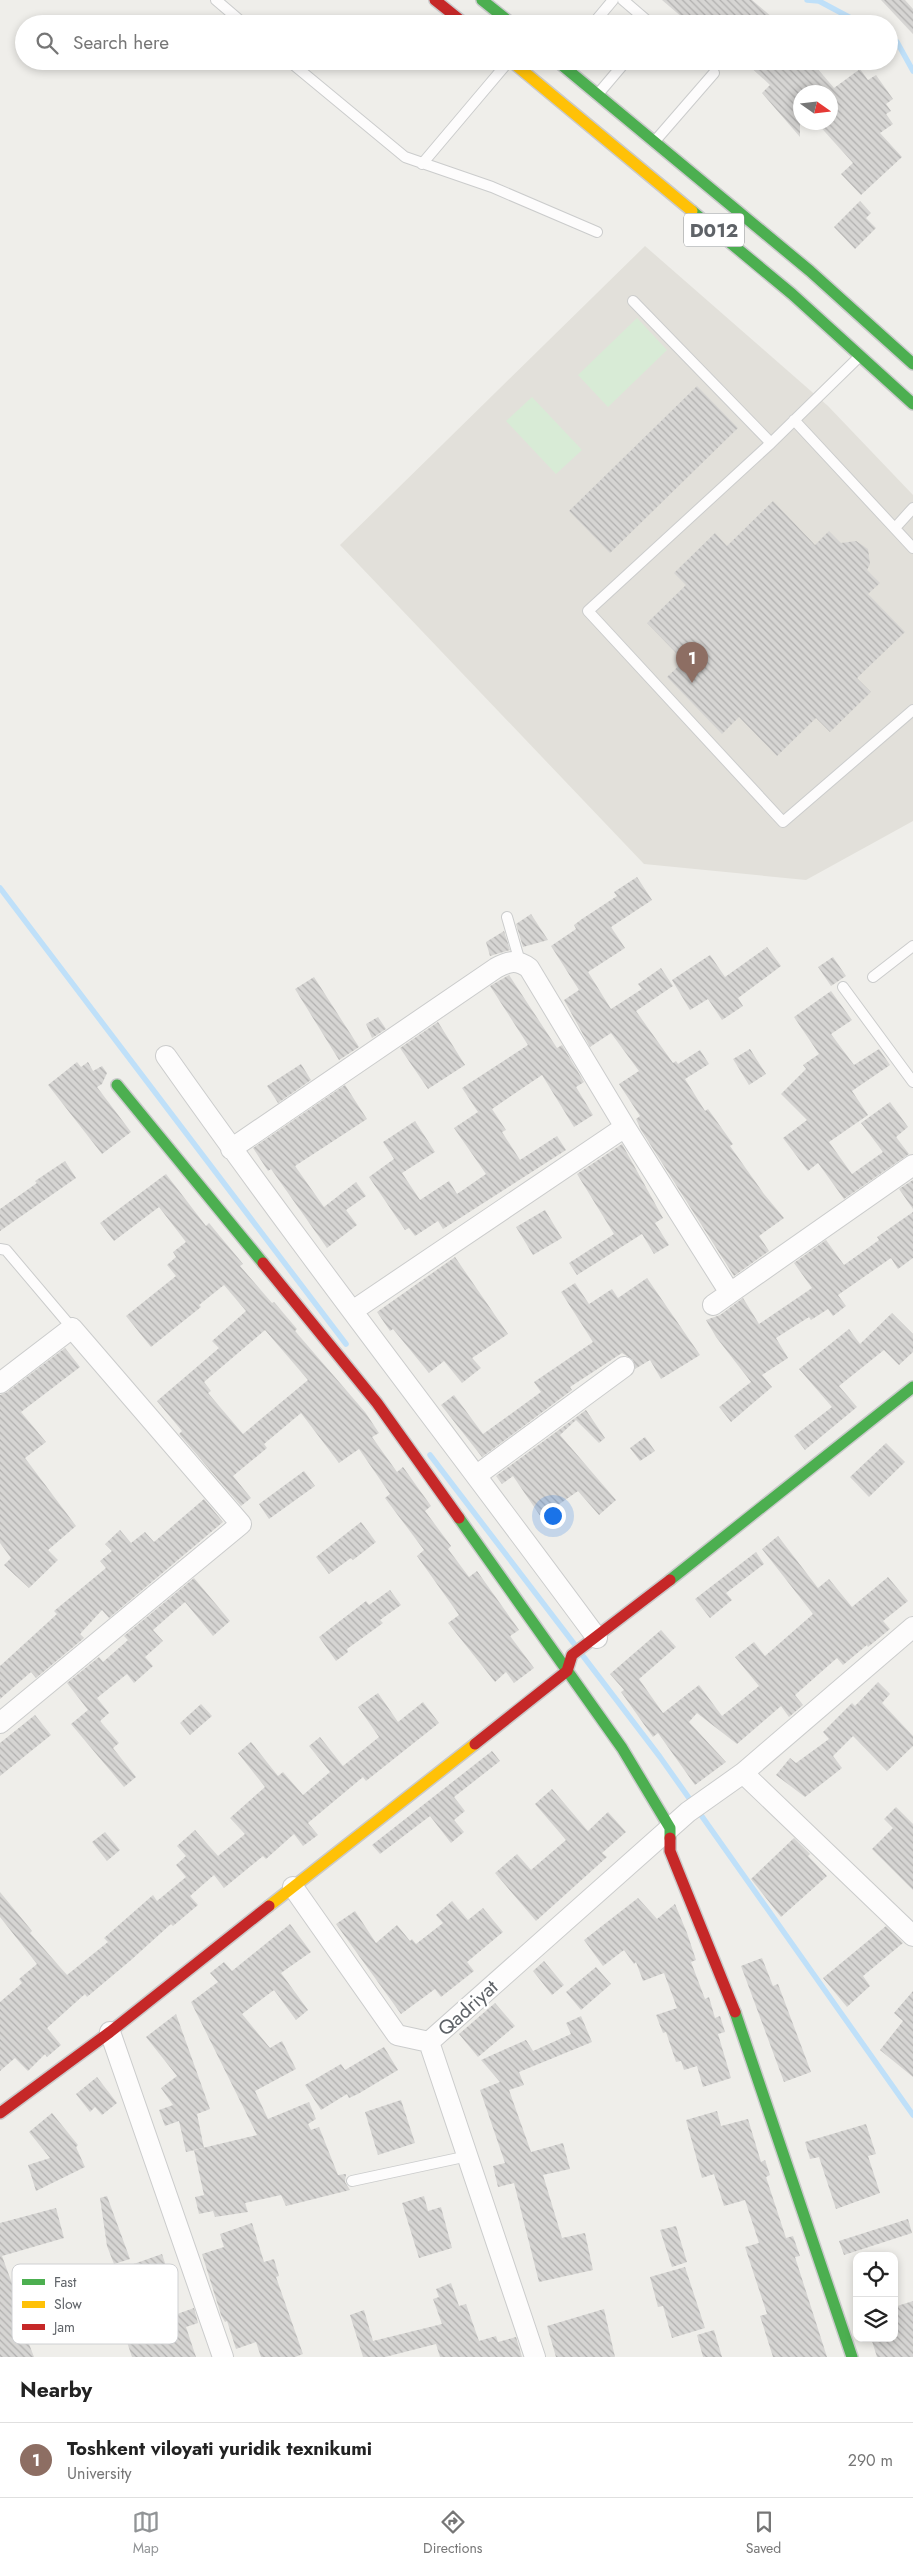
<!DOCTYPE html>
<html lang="en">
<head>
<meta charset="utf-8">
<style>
  :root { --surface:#fff; --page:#f6f6f6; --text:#222; --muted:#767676; --line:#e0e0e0; --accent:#919496 }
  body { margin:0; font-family:Jost,sans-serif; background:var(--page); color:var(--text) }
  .controls { position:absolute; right:15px; bottom:15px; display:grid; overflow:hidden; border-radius:10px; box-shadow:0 2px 8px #0003 }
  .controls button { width:45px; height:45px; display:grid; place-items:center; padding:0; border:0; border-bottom:1px solid var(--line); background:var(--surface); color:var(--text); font:25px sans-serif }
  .compass { position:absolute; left:793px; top:85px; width:45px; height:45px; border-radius:50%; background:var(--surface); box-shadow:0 2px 8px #0003; rotate:104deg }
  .you { position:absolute; left:552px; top:1515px; width:18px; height:18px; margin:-12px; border:4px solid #fff; border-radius:50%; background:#1a73e8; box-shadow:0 0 0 8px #1a73e833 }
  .badge { display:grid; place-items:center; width:32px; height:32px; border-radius:50%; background:var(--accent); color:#fff; font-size:16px; font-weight:700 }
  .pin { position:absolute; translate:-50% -41px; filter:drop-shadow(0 1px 2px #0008) }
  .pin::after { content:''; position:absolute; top:26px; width:18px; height:15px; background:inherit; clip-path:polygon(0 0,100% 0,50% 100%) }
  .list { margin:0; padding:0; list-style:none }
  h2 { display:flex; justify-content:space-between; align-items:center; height:65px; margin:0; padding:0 20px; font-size:21px }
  h2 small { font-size:16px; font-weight:400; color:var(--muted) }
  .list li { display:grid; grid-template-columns:32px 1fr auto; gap:15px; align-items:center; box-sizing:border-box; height:75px; padding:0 20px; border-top:1px solid var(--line) }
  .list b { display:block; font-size:19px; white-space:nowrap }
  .list p { margin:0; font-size:16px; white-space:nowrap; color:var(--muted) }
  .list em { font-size:16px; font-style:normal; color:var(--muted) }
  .icon { flex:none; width:28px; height:28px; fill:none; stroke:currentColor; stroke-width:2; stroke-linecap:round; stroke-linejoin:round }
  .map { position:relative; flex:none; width:913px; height:2357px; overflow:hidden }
  .search { position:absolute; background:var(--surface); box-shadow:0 2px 8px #0003; left:15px; right:15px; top:15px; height:55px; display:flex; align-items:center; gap:12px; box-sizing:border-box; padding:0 18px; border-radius:28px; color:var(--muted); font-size:19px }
  .sheet { height:140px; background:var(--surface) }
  nav { display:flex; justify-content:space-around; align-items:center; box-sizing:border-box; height:70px; border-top:1px solid var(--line); background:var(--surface); font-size:14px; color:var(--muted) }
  nav a { display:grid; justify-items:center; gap:2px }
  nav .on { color:var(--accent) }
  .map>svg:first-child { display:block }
  .education { fill:#e2e0da }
  .green { fill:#d8ebd6 }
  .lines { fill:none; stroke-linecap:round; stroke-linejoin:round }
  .stream { stroke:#bfe0f9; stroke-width:5.5 }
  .building { fill:url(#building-back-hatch); fill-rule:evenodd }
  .lane-casing { stroke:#cbcccc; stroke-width:12 }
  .street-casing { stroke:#cbcccc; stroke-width:22 }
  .fast-casing { stroke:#cacacb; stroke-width:14 }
  .slow-casing { stroke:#cacacb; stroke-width:14 }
  .jam-casing { stroke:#cacacb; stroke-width:14 }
  .lane { stroke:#fdfcfc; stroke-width:10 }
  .street { stroke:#fdfcfc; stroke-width:20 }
  .fast { stroke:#4caf50; stroke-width:11 }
  .slow { stroke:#ffc107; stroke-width:11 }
  .jam { stroke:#c62828; stroke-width:11 }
  .labels { text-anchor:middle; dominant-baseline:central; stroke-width:4.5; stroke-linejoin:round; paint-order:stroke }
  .shield { fill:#fff; stroke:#8f9295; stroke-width:1 }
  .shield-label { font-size:19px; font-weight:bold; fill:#5f6368 }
  .street-label { font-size:20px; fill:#5f6368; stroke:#fff }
  .key { fill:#fff; stroke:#cfd0d2; stroke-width:1 }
  .key-label { font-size:14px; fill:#5f6368 }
</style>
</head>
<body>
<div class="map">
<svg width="913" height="2357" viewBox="0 0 913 2357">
  <defs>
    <pattern id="building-back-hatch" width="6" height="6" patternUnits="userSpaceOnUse" patternTransform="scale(1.25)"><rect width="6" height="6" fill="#d6d5d3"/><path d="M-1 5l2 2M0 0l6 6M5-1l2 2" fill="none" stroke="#b1b0af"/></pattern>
  </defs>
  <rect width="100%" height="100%" fill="#efeeea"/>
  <path class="education" d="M645,246L828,406L913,495V821L806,880L644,864L340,545Z"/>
  <path class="green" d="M637,318L667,350L608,407L578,375Z
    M532,397L582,450L556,474L506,421Z"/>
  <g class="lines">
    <path class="stream" d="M807,0L819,1L862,24
      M889,38L897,42L913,71
      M0,888L346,1344
      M430,1455L575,1645
      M583,1656L660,1757L913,2115"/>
  </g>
  <path class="building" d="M662,0H752L780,24H690Z
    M881,0H905L913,9V34Z
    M744,61H811L834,88L860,69L868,80L876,75L893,99L886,104L891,111L886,114L893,124L880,133L902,157L861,195L841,174L853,163L816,122H830V92H800V137L762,93L770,85Z
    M860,201L871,213L866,218L876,228L855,249L834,227Z
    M697,386L738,428L610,553L569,511Z
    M773,501L815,545L829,531L841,543L856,541L868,549L870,564L867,570L880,583L868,594L905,632L857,678L871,692L830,732L816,718L777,756L739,717L722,734L667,677L684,661L647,623L686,585L674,573L715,533L727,546Z
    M637,877L652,900L611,927L625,948L588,972L611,1009L642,989L638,984L661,968L673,986L636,1011L673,1063L676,1061L678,1064L700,1050L709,1064L685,1079L705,1111L708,1109L733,1144L730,1146L764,1194L784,1218L759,1236L769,1251L734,1276L641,1130L636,1119L640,1116L619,1084L639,1071L611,1033L590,1047L564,1000L579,990L551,946L576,929L574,925L582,919L617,896L614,892Z
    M531,914L548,940L523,947L516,924Z
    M504,931L510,950L490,956L486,942Z
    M767,947L781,966L738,998L743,1006L722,1020L708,999L690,1010L672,980L710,955L725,977Z
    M833,957L846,976L831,986L818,967Z
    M509,975L557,1048L562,1045L584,1082L576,1087L593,1115L574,1127L542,1075L492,1109L506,1130L502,1132L520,1160L557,1136L566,1150L443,1229L438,1221L415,1236L409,1228L405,1230L369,1177L394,1159L383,1142L415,1121L435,1152L402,1173L420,1200L449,1181L457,1194L486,1174L454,1128L478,1112L462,1088L528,1045L490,986Z
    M314,977L359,1047L339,1060L295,989Z
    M831,991L852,1020L831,1034L854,1065L879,1049L890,1065L852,1091L868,1115L829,1142L852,1174L883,1152L861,1123L890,1102L908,1127L896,1137L909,1154L844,1199L818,1163L808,1171L783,1138L807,1120L781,1094L806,1069L803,1065L819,1054L794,1017Z
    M378,1017L386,1029L372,1038L366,1024Z
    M438,1022L465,1065L428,1089L400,1048Z
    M750,1049L766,1074L749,1085L733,1059Z
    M77,1062L81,1067L88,1062L93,1071L102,1066L107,1073L102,1084L97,1087L131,1132L102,1154L48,1085Z
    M301,1064L311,1080L278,1103L267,1086Z
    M345,1085L367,1119L295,1166L324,1207L356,1182L366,1196L346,1210L357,1225L327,1248L271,1169L268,1171L253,1148Z
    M622,1144L663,1218L655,1223L669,1245L654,1254L642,1234L577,1275L569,1263L614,1234L577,1174Z
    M65,1161L76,1178L0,1231V1209L37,1183L35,1181Z
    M166,1174L206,1226L209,1223L243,1264L240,1266L272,1303L274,1302L297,1329L295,1331L365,1412L379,1433L372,1437L397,1472L403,1467L431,1506L425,1511L451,1546L448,1549L469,1577L477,1571L519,1630L510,1636L534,1668L514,1683L506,1672L495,1682L448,1623L459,1615L417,1556L424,1550L385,1498L390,1494L359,1449L339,1463L301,1413L264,1444L267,1448L233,1476L251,1498L241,1506L179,1434L182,1431L157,1401L219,1348L212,1341L246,1311L224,1285L199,1305L201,1307L151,1347L126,1316L176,1276L167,1265L176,1257L173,1252L186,1242L159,1207L114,1241L100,1223ZM265,1330L308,1380L243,1434L208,1393L211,1391L204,1382Z
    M913,1180V1209L899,1189Z
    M545,1210L562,1238L533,1255L516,1227Z
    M913,1212V1258L898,1269L891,1258L838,1295L846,1306L833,1316L828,1309L811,1320L809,1317L776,1338L788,1358L762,1375L772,1387L731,1422L719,1407L751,1382L716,1337L706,1320L720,1315L743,1298L759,1324L812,1288L794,1263L798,1260L826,1240L844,1265L879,1240L877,1237Z
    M455,1257L508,1334L472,1358L481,1368L462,1383L444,1361L429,1373L393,1329L390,1331L377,1312Z
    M647,1278L700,1355L661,1379L650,1360L635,1369L633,1360L622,1353L570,1387L572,1390L482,1457L441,1405L454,1395L483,1434L541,1392L534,1382L593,1342L561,1292L575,1283L589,1304L612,1289L618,1298Z
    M892,1313L913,1334V1352L899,1365L884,1350L839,1386L857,1407L805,1450L794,1436L832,1407L799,1369L849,1329L860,1344Z
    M65,1348L80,1367L21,1412L46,1442L25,1458L76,1526L48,1550L58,1560L29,1588L4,1565L11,1558L0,1543V1395L7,1392Z
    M586,1410L605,1438L599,1443L576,1420L560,1435L616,1500L599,1515L578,1491L541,1517L513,1476L502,1484L496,1476Z
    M645,1437L655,1451L640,1461L630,1448Z
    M886,1443L905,1462L869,1497L850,1477Z
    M304,1471L315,1486L269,1519L259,1504Z
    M204,1499L223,1522L109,1618L102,1610L80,1634L84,1638L36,1678L31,1672L0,1699V1666L57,1614L54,1611L106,1568L100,1561L112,1551L105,1544L120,1530L131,1543L145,1532L154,1542Z
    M361,1522L376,1542L353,1560L351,1558L329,1574L316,1557Z
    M778,1536L818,1588L829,1579L852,1607L888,1577L908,1601L883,1621L890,1629L868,1647L867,1645L843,1665L837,1658L795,1695L803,1705L789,1717L781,1706L737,1744L697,1713L689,1722L726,1762L695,1785L658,1733L653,1737L621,1692L624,1690L610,1674L661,1630L676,1647L639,1679L663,1713L699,1685L722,1716L759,1686L735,1657L754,1642L765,1656L813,1614L762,1549Z
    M756,1552L764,1564L726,1593L732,1600L710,1618L695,1599Z
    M194,1578L230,1621L213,1636L185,1602L153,1630L163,1641L145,1657L153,1666L134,1683L127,1674L97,1698L109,1713L100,1721L119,1743L113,1748L136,1777L124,1787L71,1724L88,1710L67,1683L99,1657L103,1662L128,1640L124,1636Z
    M390,1590L401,1605L380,1620L383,1623L347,1649L348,1652L336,1661L319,1637L366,1601L369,1605Z
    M878,1682L890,1694L882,1703L913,1736V1746L887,1771L853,1736L833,1756L842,1768L805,1797L776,1775L790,1758L796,1763L829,1739L823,1732L852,1703L855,1706Z
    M378,1693L398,1722L423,1702L439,1723L366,1781L363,1777L308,1823L318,1835L303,1846L294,1834L266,1859L263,1856L224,1888L214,1875L190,1896L198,1905L173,1926L171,1924L131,1960L87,1997L85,1994L47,2028L61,2045L47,2057L45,2054L28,2071L15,2058L0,2071V2002L22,1983L19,1979L37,1964L0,1917V1892L32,1931L30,1933L67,1975L108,1942L104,1938L153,1895L157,1901L186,1877L176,1865L186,1856L177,1846L195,1830L218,1856L245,1834L230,1818L265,1787L238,1753L251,1742L278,1776L283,1772L303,1795L330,1772L309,1746L320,1737L343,1766L379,1737L358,1707Z
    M201,1704L212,1716L190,1735L180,1723Z
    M35,1715L51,1735L0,1776V1743Z
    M492,1751L500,1761L454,1797L465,1811L454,1820L464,1832L451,1843L430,1816L380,1854L372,1845Z
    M552,1789L588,1831L608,1812L626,1832L602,1853L607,1857L536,1921L495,1873L517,1854L531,1870L566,1840L535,1804Z
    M896,1807L913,1824V1890L872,1849L893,1828L884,1819Z
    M105,1832L120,1850L107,1861L92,1842Z
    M794,1838L810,1854L808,1856L827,1876L781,1917L751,1879Z
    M638,1898L657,1919L675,1904L687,1933L696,1960L691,1962L705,1999L709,1997L715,2018L720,2016L725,2032L718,2034L731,2078L703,2087L697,2066L684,2070L681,2061L676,2062L666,2032L663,2033L656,2015L677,2008L664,1973L643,1981L636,1962L634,1964L624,1950L603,1966L584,1940Z
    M452,1901L468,1920L483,1908L503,1932L467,1962L474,1971L441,1997L435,1989L401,2014L336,1924L355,1911L376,1943L397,1925L410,1941L412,1939L416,1944L443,1923L436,1915Z
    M290,1924L311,1952L281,1973L308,2010L296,2020L274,1990L242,2014L270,2048L282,2041L296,2069L255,2091L268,2119L309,2102L316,2119L308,2124L311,2130L319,2127L338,2175L346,2174L345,2182L350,2190L286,2206L281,2195L245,2203L248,2212L215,2217L213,2211L199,2214L195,2197L204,2195L194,2150L257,2135L191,2002L218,1982L210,1973L224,1962L232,1971Z
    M886,1926L903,1943L863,1976L870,1986L847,2007L823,1978Z
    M762,1958L773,1986L778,1984L811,2072L784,2082L741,1966Z
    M544,1961L564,1985L552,1995L533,1971Z
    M596,1967L611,1984L581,2010L566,1992Z
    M913,1991V2077L880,2050L903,2021L894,2013Z
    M495,2003L515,2026L478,2057L459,2034Z
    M176,2014L210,2109L197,2114L204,2148L186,2152L179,2121L165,2126L159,2110L173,2105L161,2088L177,2076L146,2037Z
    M581,2016L592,2042L519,2072L524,2085L509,2090L531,2152L563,2143L570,2169L543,2175L562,2238L585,2233L593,2270L539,2282L514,2183L498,2187L493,2166L505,2163L480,2090L500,2082L481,2060L526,2040L533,2051L571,2034L566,2023Z
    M384,2047L398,2070L358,2094L349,2098L347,2094L321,2110L305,2085L341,2064L345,2070Z
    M97,2077L117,2103L102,2115L95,2107L90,2112L76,2094Z
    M401,2100L415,2143L378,2155L365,2112Z
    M717,2111L721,2126L748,2119L761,2162L765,2160L770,2175L766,2177L786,2238L793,2236L800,2256L795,2257L827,2357H773L760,2316L767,2314L745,2247L759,2243L745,2200L724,2206L714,2174L702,2178L686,2120Z
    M52,2113L78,2145L76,2147L85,2167L36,2191L28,2165L50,2158L29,2132Z
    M866,2124L876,2154L868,2156L880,2193L836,2209L819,2157L810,2159L805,2142Z
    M107,2196L130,2259L114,2264L107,2246L100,2198Z
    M424,2196L428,2211L441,2207L452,2248L419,2258L402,2203Z
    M56,2208L64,2238L2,2256L17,2297L20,2299L37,2293L48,2322L24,2331L34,2357H0V2223Z
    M908,2219L912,2233L844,2255L839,2241Z
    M252,2223L264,2262L274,2259L279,2276L276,2277L303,2354L295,2357H261L256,2342L236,2349L227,2321L225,2322L221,2315L202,2254L224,2247L220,2234Z
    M676,2226L687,2262L672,2267L660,2230Z
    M162,2254L170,2278L151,2285L149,2281L132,2287L125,2267Z
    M685,2267L705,2328L672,2338L663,2306L658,2307L650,2277Z
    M451,2283L459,2306L466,2304L479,2341L496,2336L498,2342L516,2337L522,2357H440L436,2344L385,2357H363L350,2315L364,2310L373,2341L442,2324L433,2299L439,2297L436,2289Z
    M913,2301V2357H877L871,2338H894V2307Z
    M194,2308L198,2323L186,2327L196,2357H132L124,2333Z
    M604,2309L615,2357H556L547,2326Z
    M714,2330L722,2357H703L697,2335Z"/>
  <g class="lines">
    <defs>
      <path id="lane" d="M216,0L244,24
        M623,0L651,24
        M593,24L613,0
        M289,61L405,157L492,187L597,232
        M598,94L626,61
        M655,141L714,73
        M422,164L509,61
        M633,301L771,443
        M860,356L771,443L588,611L783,822L913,710
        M794,420L913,548
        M895,528L913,508
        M507,917L520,962
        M873,977L913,946
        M843,987L913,1082
        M0,1249L6,1250L72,1328
        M352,2181L468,2156"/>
      <path id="street" d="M166,1056C305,1253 454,1444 597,1638
        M231,1149L496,968C509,961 517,959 529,968L625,1127L730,1293
        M713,1305L913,1165
        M354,1310L625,1127
        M0,1383L72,1328L241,1524L0,1723
        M477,1475L624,1367
        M743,1773L913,1936
        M293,1887L397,2035L429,2042
        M110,2032L223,2357
        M535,2357L429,2042L688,1812L743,1773L913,1627"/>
      <path id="fast" d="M482,0L512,24
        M557,61L810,271L913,364
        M692,211L792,294L913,404
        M117,1085L263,1263
        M459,1518L622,1748L670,1828V1838
        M670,1580L913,1387
        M735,2012L852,2357"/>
      <path id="slow" d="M511,61L692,211
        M269,1906L475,1744"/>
      <path id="jam" d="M435,0L465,24
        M263,1263L377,1403L459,1518
        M475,1744L567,1671L572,1655L670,1580
        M670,1838V1851L735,2012
        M0,2113L110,2032L269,1906"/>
    </defs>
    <use href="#lane" class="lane-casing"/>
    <use href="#street" class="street-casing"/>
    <use href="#fast" class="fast-casing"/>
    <use href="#slow" class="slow-casing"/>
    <use href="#jam" class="jam-casing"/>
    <use href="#lane" class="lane"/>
    <use href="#street" class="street"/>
    <use href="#fast" class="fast"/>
    <use href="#slow" class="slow"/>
    <use href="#jam" class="jam"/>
  </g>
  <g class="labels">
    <rect class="shield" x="684" y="213.5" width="60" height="33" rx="4"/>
    <g class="shield-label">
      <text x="714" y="230">D012</text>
    </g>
    <g class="street-label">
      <text transform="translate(468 2008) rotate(-42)">Qadriyat</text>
    </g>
  </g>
  <rect x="12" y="2264" width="166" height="80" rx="8" class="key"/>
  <rect x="22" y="2279" width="23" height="6" fill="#4caf50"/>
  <rect x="22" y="2301" width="23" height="7" fill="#ffc107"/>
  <rect x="22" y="2324" width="23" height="6" fill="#c62828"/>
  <g class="key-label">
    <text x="54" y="2287">Fast</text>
    <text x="54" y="2309">Slow</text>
    <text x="54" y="2332">Jam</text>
  </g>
</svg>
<div class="controls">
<button><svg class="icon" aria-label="locate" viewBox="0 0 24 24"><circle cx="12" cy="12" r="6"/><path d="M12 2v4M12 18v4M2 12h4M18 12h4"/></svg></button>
<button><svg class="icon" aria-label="layers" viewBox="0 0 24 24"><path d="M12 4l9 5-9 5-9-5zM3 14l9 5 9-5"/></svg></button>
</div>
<svg class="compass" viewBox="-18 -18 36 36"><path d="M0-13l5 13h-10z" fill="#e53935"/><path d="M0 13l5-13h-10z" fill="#767676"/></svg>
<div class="you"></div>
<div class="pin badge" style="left:692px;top:683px;background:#8d6e63">1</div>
<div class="search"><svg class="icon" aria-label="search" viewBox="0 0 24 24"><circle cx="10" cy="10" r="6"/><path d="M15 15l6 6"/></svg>Search here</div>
</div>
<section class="sheet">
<h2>Nearby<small></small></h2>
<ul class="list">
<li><span class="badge" style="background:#8d6e63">1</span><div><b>Toshkent viloyati yuridik texnikumi</b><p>University</p></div><em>290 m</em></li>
</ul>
</section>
<nav>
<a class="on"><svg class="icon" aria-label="map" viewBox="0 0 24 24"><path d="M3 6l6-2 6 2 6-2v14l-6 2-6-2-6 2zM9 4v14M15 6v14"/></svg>Map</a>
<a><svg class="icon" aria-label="directions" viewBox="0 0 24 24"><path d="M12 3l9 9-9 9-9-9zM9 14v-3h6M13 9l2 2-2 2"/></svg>Directions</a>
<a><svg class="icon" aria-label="saved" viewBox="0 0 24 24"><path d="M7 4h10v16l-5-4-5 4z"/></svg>Saved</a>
</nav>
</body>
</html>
